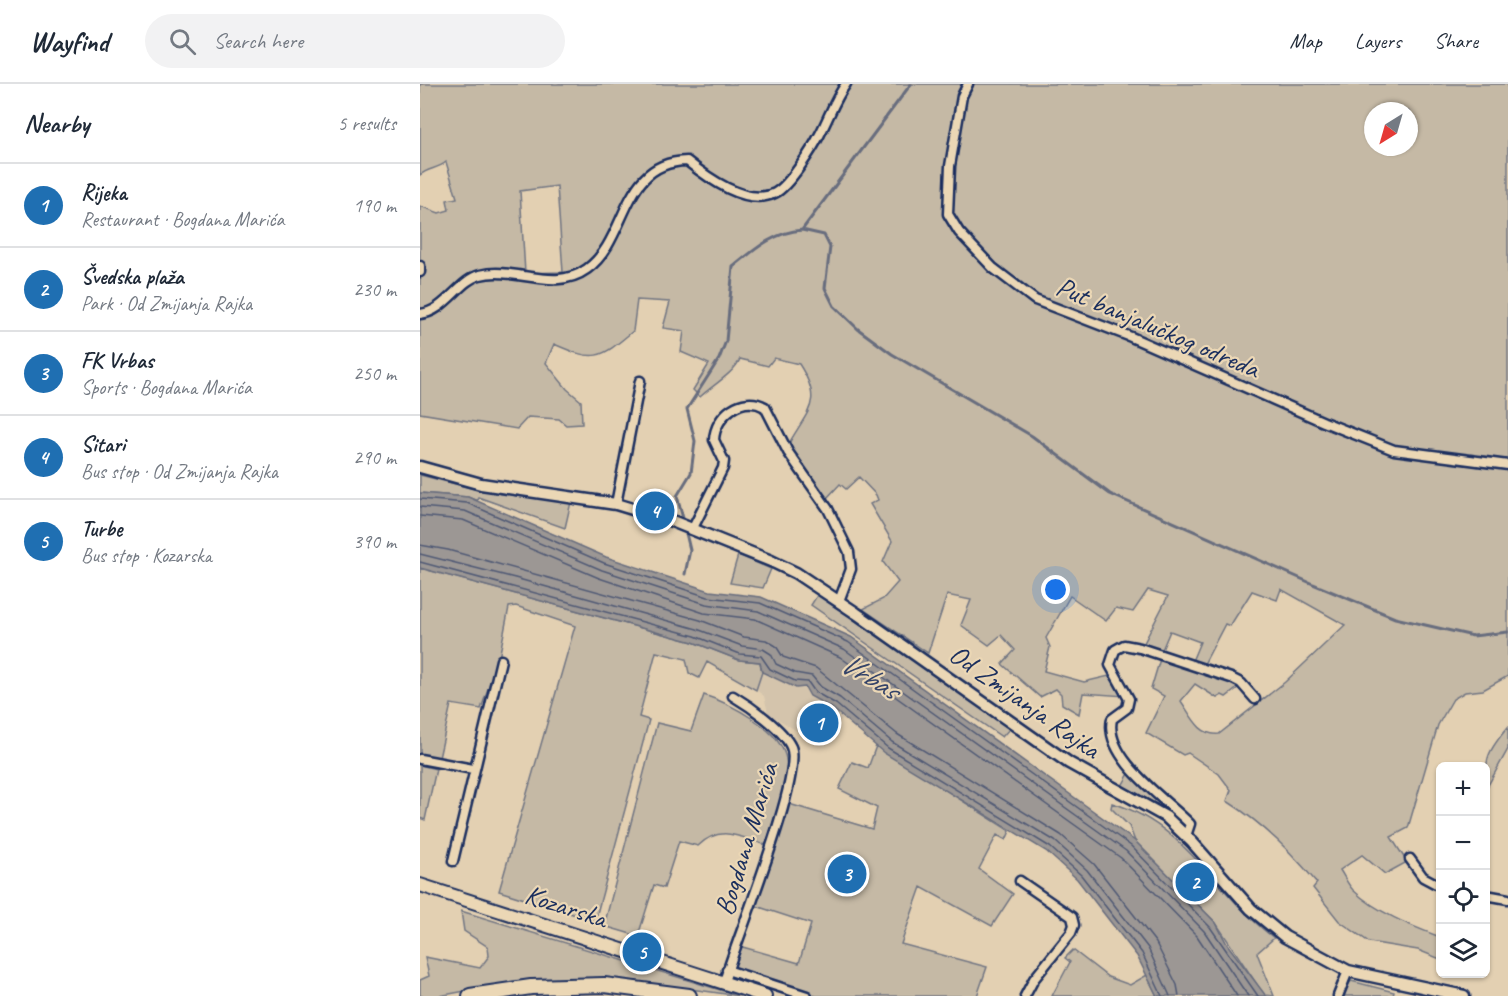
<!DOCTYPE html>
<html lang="en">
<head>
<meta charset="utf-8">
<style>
  :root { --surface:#fff; --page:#f2f2f3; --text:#1f2937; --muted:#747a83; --line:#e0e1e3; --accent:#1f6fb2 }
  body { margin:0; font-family:Caveat,sans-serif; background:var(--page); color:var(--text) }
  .controls { position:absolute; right:18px; bottom:18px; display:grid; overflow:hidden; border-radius:9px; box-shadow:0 2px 4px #0004 }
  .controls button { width:54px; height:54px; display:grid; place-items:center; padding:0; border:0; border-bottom:2px solid var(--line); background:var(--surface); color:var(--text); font:30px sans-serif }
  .compass { position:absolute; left:944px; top:18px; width:54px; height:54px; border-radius:50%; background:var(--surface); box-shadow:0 2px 4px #0004; rotate:217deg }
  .you { position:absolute; left:636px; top:506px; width:21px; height:21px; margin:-15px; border:4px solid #fff; border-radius:50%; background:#1a73e8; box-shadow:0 0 0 9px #1a73e833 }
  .badge { display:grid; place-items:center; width:39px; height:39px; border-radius:50%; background:var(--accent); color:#fff; font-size:20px; font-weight:700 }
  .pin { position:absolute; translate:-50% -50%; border:3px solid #fff; box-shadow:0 2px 6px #0006 }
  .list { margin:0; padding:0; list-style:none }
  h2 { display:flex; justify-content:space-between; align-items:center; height:78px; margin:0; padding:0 24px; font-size:26px }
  h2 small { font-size:20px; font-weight:400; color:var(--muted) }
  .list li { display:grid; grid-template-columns:39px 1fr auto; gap:18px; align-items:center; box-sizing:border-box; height:84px; padding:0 24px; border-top:2px solid var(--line) }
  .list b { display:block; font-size:22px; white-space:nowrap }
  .list p { margin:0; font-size:20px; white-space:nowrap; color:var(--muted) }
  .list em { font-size:20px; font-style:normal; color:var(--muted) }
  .icon { flex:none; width:33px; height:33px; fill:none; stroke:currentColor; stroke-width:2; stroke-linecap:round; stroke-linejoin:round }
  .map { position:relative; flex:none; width:1088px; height:912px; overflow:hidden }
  header { display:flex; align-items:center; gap:36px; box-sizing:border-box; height:84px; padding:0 30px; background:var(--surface); border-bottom:2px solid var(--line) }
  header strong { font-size:28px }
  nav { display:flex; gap:33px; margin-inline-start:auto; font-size:21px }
  .search { width:420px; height:54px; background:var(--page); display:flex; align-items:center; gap:15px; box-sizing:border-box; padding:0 21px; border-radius:33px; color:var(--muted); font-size:22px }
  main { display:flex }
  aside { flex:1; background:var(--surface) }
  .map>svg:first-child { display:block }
  .built { fill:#d4c4ac }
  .green { fill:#c5b9a5; stroke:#707482; stroke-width:1.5; fill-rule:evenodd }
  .water { fill:#9c9794; stroke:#686d7e; stroke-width:1.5 }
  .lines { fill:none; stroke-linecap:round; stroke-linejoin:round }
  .shore { stroke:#4f5974; stroke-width:1.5 }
  .stream { stroke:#686d7e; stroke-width:3 }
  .minor-casing { stroke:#1b2f5e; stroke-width:13 }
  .tertiary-casing { stroke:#1b2f5e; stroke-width:15 }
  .secondary-casing { stroke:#1b2f5e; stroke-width:16 }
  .primary-casing { stroke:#1b2f5e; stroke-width:18 }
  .minor { stroke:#ebd7b5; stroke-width:8 }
  .tertiary { stroke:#ebd7b5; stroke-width:10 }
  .secondary { stroke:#ebd7b5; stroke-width:12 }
  .primary { stroke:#ebd7b5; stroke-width:14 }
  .labels { text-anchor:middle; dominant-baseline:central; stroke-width:4.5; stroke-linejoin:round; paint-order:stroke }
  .street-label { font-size:28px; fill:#1b2f5e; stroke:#ebd7b5 }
  .water-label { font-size:30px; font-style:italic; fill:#354469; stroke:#ebd7b5 }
</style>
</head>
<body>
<header>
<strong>Wayfind</strong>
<div class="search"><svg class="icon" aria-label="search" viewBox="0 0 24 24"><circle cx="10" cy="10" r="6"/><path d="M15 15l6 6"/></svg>Search here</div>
<nav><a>Map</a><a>Layers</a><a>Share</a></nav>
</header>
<main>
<aside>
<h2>Nearby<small>5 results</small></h2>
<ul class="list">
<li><span class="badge">1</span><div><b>Rijeka</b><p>Restaurant · Bogdana Marića</p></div><em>190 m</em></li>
<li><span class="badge">2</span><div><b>Švedska plaža</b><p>Park · Od Zmijanja Rajka</p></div><em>230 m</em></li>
<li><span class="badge">3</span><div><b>FK Vrbas</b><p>Sports · Bogdana Marića</p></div><em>250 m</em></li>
<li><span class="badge">4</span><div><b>Sitari</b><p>Bus stop · Od Zmijanja Rajka</p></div><em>290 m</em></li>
<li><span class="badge">5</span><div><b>Turbe</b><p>Bus stop · Kozarska</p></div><em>390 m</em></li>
</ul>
</aside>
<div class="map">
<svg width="1088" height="912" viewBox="0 0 1088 912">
  <rect width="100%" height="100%" fill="#e3d0b2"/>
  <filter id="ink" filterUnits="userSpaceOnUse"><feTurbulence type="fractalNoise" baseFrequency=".0167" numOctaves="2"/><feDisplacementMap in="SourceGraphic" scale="12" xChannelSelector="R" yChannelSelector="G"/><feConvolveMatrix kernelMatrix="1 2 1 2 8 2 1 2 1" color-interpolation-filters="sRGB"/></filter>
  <g filter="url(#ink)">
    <path class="built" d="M342,588L376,604L385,603L390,612L412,624L422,635L410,648H399L390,655L348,629L344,612L336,606Z"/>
    <path class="green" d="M0,0H1088V592L1063,606L1045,608L1033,615L1018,641L988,744L971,753L987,778L965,790L942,771L920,786C924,792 928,801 933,806C956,828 991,842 1020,853V875L998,866L949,858L919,837L893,804L897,799C871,767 842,739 807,717L811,706L799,690L768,669L763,671L726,649L744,612L731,605L740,575L804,594L819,603L806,613L802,611L797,614L775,600L761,617C772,633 779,652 799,650L865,598L925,541L861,505L857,516L832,507L810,542L805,540L783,582L772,577L780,558L750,547L741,568L724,559L748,512L728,506L713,528L696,524L686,537L650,512L626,554L630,563L624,587L664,598L689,592L705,612L663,609L659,630L642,620L641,610L636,605L620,613L582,580L595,566L581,551L569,561L541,541L551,516L527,511L508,569L443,525L463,515L478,498L463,478L472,457L450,420L458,416L456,411L439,393L426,405L420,400L406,415L368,361C388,325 404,319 379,280L354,274L348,282L320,275C315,288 292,302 280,313L273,306L289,280L261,268L264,247L243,244L250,218L217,216L213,247C179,276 175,278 134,260L126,279L147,305L161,317L162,340L146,341L139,335L108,333L97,345L0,329V122L19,129L29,126L27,116L37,114L26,78C18,85 8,84 0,91ZM953,27H989V63H953ZM137,102L143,188L105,189L100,107Z
      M0,391L59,406L151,418L145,444L58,413L57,417L48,413L0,409Z
      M318,471L351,485L343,504L310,499Z
      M0,484L273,558L319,576L340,578L342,588L336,606L287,578L279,594L269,589L266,575L236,568L219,633L229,636L175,837L79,807L155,542L96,522L89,523L80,569L61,625L31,620L19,674L0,670Z
      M398,510L590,644L582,653L391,521Z
      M284,611C309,619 361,645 366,675C370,696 352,739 346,761C319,753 301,740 278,762L259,757L244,804L234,801L218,852L184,842L237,639L271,647Z
      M1088,643V665L1066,705C1065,674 1067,668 1088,643Z
      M456,662L590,747L586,756L577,751L559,785L593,810L572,842L501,803L481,860L567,883L557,912H396L313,883L319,862L379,879L391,840L336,822L369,720L452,745L457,724L419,705L432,678L448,684Z
      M0,681L16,685L5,736L0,734Z
      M710,688L739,718L737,720L702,702Z
      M692,719C765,740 796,810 854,854L837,869L854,912L844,911L796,839L715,757L709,742L691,724Z
      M41,827L320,912L199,895L87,899L19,912H0V896L9,892L5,873L60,884L69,872L68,863L44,847Z
      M653,866L688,893L710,901L727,891L737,912H632L650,878L645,874Z
      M931,897L974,908L973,912H921Z"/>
    <path class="water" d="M0,409L48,413L186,473L290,507L341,513L431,553L715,757L796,839L807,860L846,912H737L717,872L657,795L626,767L464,669L412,624L390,612L385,603L376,604L342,588L340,578L319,576L273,558L0,484Z"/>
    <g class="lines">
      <path class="shore" d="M0,415L47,419L184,479L288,513L340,519L428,558L711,762L790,843L838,912
        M0,423L45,427L182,486L286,520L338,527L424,565L706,767L784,847L828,912
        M0,432L43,436L179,494L284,529L335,535L420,573L701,774L777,852L817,912
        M0,461L28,466L280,536L324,553L346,556L356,562L363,573L396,584L477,650L641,751L674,780L736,859L757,901L759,912
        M0,470L95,494L277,545L322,562L343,565L351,570L356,580L375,589L392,592L401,603L420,614L472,658L635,757L667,786L728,864L750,912
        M0,478L275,552L320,570L341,572L350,585L375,597L388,598L395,608L416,620L468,664L630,763L661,791L722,869L742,912"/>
      <path class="stream" d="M382,146L404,151L410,163L405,204L414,222L438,245L472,270L612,352L690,410L893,500L975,534L1053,552L1088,548
        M264,438L257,412L271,389L275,357L267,325L299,275L306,257L313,183C335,165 354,148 382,146L491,0
        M265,490L270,466L265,445"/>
      <defs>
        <path id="minor" d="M548,0L542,12L530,82L528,130L539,148L573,184L615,216L711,253L904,338L974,366L1088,381
          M0,182V188
          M0,230C25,228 39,196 60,191C95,182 134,209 167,185C209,155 200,78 267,77C288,94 327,123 355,109C369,102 393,64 400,50C409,33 415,15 426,0
          M196,420L220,297
          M273,444L303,384L304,377L294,356C295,331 322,310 345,323L368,368L408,425L429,468L431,485L419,517
          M0,675L53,685
          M766,752L770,740C747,716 683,674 692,635L707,624L709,615L690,581L695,566L704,561L720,564L811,594L821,599L835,615
          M990,775L1003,793L1020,802
          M33,777L81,576
          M600,797L652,833L654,841L651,849L614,895L605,912
          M1066,811L1088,815
          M307,886L387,912
          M304,898C315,859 384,691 371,663C363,645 330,622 313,612
          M918,912L928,887"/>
        <path id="tertiary" d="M0,383L61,400L196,420L252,437L351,477L376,489L436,529L649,679L746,733L772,758L831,825L865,853L928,887L1044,912"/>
        <path id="secondary" d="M0,801L345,912"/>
        <path id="primary" d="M50,912L111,903L184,901L269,912"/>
      </defs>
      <use href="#minor" class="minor-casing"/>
      <use href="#tertiary" class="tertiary-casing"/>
      <use href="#secondary" class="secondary-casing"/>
      <use href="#primary" class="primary-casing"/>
      <use href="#minor" class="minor"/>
      <use href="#tertiary" class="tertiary"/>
      <use href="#secondary" class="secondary"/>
      <use href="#primary" class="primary"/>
    </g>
  </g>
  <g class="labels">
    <g class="street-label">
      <text transform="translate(738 243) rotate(23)">Put banjalučkog odreda</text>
      <text transform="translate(605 617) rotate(35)">Od Zmijanja Rajka</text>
      <text transform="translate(326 755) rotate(-73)">Bogdana Marića</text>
      <text transform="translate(146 822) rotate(18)">Kozarska</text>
    </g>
    <g class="water-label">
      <text transform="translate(450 592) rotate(31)">Vrbas</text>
    </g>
  </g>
</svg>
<div class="controls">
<button>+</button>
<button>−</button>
<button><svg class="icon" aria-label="locate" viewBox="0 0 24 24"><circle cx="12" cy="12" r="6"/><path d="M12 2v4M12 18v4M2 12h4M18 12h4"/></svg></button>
<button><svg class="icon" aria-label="layers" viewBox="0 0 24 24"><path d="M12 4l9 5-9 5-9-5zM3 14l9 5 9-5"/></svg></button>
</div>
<svg class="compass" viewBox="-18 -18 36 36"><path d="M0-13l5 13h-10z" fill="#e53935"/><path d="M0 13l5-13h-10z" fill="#747a83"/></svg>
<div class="you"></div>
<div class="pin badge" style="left:399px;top:639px">1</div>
<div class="pin badge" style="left:775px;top:798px">2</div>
<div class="pin badge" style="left:427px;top:790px">3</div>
<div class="pin badge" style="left:235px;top:427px">4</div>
<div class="pin badge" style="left:222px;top:868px">5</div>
</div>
</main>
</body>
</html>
